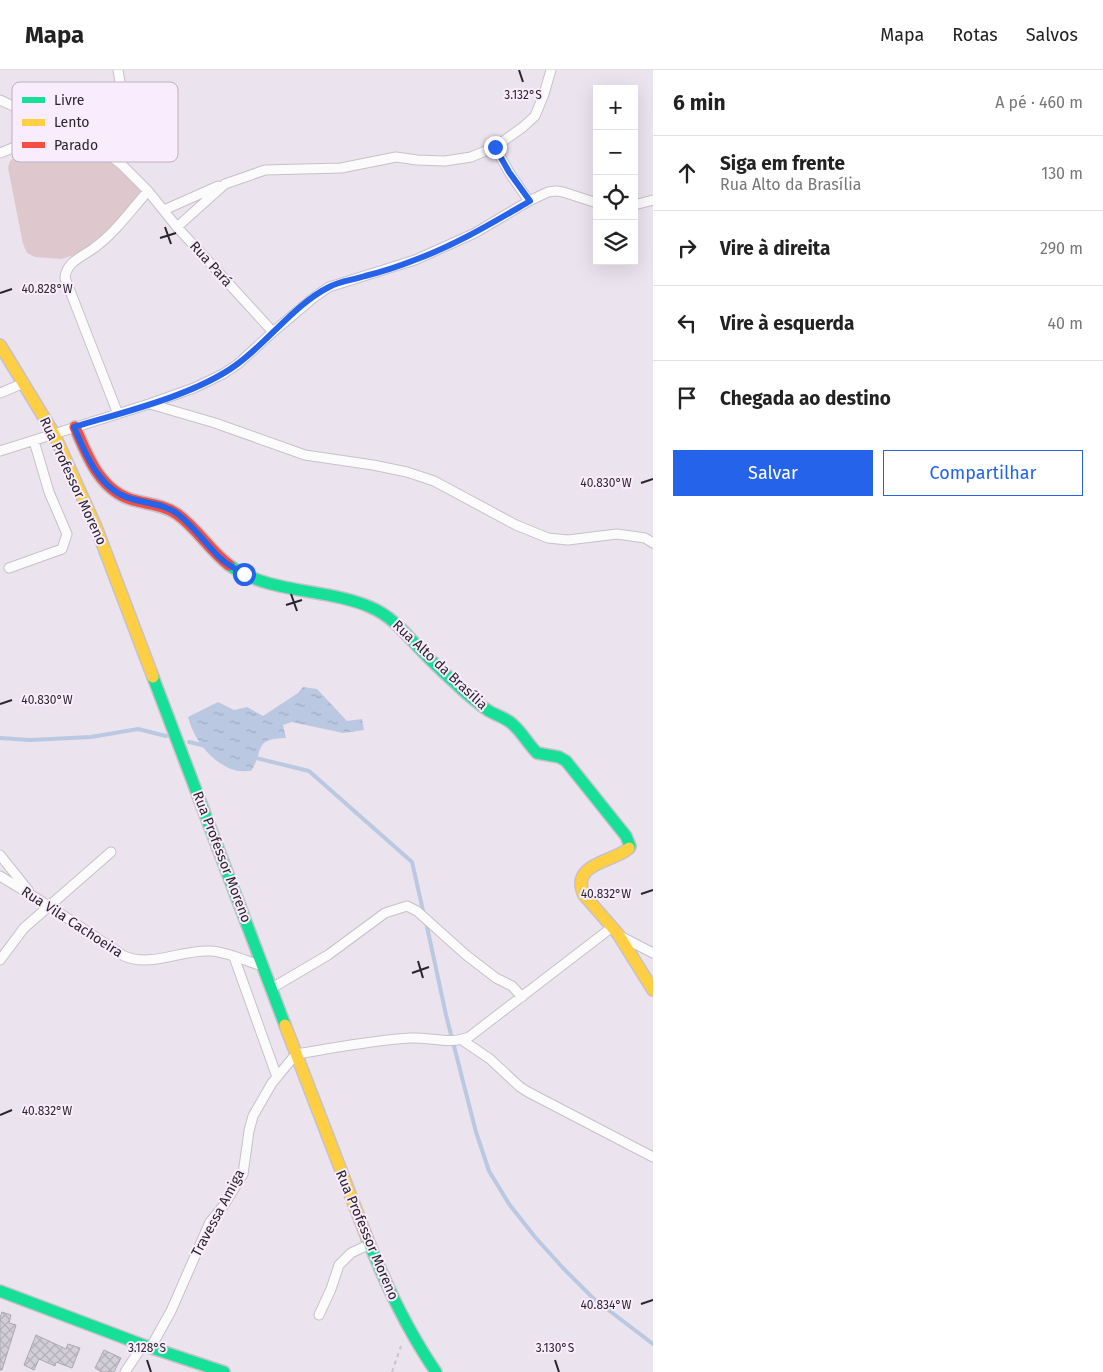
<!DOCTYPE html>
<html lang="pt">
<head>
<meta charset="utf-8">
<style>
  :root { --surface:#fff; --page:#f6f6f6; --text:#222; --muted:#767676; --line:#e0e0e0; --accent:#2563eb }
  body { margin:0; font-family:"Fira Sans",sans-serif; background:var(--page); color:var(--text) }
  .controls { position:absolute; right:15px; top:15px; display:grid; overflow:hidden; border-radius:0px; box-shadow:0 5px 20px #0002 }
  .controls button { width:45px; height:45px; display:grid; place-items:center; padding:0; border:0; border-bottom:1px solid var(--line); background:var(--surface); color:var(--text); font:25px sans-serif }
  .stop { position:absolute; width:15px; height:15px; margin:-11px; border:4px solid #2563eb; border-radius:50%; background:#fff }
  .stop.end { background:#2563eb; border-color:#fff; box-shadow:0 1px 5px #0008 }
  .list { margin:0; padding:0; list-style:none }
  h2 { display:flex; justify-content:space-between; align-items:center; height:65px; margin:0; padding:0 20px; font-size:21px }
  h2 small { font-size:16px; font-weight:400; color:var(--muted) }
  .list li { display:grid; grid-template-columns:32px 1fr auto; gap:15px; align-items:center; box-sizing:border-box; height:75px; padding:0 20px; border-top:1px solid var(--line) }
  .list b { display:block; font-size:19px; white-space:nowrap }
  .list p { margin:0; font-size:16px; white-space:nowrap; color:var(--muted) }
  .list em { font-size:16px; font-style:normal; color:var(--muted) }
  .actions { display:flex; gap:10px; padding:15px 20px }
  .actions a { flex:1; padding:11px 0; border:1px solid var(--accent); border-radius:0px; text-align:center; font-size:18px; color:var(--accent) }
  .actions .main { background:var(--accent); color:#fff }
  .icon { flex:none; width:28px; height:28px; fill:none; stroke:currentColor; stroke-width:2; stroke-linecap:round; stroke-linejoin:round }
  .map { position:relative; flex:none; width:653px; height:1302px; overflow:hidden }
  header { display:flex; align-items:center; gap:30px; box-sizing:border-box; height:70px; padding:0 25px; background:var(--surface); border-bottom:1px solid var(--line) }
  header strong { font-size:24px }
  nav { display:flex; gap:28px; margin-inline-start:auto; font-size:18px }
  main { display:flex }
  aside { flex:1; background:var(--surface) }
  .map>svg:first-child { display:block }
  .park { fill:#dec8ce }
  .water { fill:url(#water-ripples) }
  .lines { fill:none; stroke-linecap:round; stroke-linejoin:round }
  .stream { stroke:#bbc8e2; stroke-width:4 }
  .building { fill:url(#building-cross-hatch); stroke:#aca8b0 }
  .street-casing { stroke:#c7c1c9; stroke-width:11 }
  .fast-casing { stroke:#c7c1c9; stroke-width:14 }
  .slow-casing { stroke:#c7c1c9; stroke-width:14 }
  .jam-casing { stroke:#c7c1c9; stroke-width:14 }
  .path { stroke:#c8c5c9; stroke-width:2; stroke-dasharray:4 4; stroke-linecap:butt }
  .street { stroke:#fcfbfc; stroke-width:9 }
  .fast { stroke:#16e098; stroke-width:11 }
  .slow { stroke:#ffcf43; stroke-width:11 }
  .jam { stroke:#f24e42; stroke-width:11 }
  .route { stroke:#2563eb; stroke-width:6 }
  .ticks { fill:none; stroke:#2a242c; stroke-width:2 }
  .labels { text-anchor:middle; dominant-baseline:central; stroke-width:4; stroke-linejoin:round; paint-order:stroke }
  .street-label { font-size:14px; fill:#2a242c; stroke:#f9edfd }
  .key { fill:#f9edfd; stroke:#bbb1be; stroke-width:1 }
  .key-label { font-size:14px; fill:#2a242c }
  .ticks-label { font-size:12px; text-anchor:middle; fill:#2a242c; stroke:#f9edfd; stroke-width:4; stroke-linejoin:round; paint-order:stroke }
</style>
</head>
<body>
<header>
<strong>Mapa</strong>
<nav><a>Mapa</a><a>Rotas</a><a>Salvos</a></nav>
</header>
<main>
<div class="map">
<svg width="653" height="1302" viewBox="0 0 653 1302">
  <defs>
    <pattern id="water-ripples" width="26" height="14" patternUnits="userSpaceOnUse" patternTransform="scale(1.25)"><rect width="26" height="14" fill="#bbc8e2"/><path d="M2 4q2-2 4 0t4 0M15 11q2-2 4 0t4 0" fill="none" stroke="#a1acc2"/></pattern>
    <pattern id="building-cross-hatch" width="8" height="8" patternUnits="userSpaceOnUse" patternTransform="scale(1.25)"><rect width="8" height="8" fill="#d1ced7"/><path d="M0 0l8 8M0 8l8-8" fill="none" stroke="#b4b1b9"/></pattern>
  </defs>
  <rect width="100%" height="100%" fill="#ebe3ee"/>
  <path class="park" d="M61,66L71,68L84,74L108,90L130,110L142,122L131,136L107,161L78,184L61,189L35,187L27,183L23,174L8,98L10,91C16,86 22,86 28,83C41,77 44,70 61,66Z"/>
  <path class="water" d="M303,617L317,619L347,651L362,649L364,660L343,663L292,652L283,655L286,668C252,669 265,680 251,701C245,701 237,702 231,699C209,690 194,669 188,647L218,632L234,640L247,637L263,646L298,623Z"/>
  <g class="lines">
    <path class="stream" d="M0,668L30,670L91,667L138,659L166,666
      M189,672L206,676
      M252,687L309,701L412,792L424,845
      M426,852L446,945L476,1062L489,1101L509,1134L535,1167L563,1198L594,1229L653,1274"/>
  </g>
  <path class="building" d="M2,1242L11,1245L9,1253L16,1255L2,1300H0V1248Z
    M36,1265L66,1279L68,1274L80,1278L72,1298L56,1292L55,1296L39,1289L34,1300L24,1295Z
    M104,1280L121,1288L114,1302H102L95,1298Z"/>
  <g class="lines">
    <defs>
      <path id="street" d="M118,0L122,25L119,49L122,95
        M0,30L92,72L122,95L148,121L177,157L273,262
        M92,72L107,64L119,49
        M495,77L509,102L529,131
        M0,83L62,58
        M634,135L653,130
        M164,140L218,116
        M177,157L225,114L265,100L341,98L396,87L417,90L445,91L471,87L495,77L523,57L535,46L544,24L551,0
        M0,323L24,313
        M150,334L215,353L305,385L373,395L407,402L434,411L516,455L548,468L568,470L617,464L645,468L653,473
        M118,344L65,208C66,192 82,187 94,178C115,163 131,140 148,121
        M0,381L149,334L194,318L223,304L238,294L273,262L313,228L329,217L415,190L475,163L529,131L548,122L556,121L563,122L597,133
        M9,498L62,479L67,464L49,422L34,371
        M0,785L28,820
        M0,806L49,836L124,886C152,898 181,879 211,881C228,882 246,891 262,896
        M620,866L653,883
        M234,887L277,1007
        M0,890L24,858L111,782
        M272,918L328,885L385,843L407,836L417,841L466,885L496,908L512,916L522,927
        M462,970L490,989L520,1017L528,1022L653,1087
        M319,1245L331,1219L339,1195L351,1183L370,1174
        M151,1277L171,1241L210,1152L224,1135L243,1104L249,1061L253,1046L272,1013L296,984C334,978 373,970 411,968C431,967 450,975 469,967L611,858
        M125,1302L143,1275"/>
      <path id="fast" d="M229,495C268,524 327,518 370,537C394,547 407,566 424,583C437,597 452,610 466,623C473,629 481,636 489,641C496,645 503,647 510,652C521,660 527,673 537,683L559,687L566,691L626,766L630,776L629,778
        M153,607L285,955
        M367,1168C386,1215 407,1260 436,1302
        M0,1221L143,1275L224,1302"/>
      <path id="slow" d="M0,275L54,364L96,457L153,607
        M629,778C615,792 569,793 584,825L618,864L653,920
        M285,955L367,1168"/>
      <path id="jam" d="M75,357C87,385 100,421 133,430C148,434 164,435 177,444C197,458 210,481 229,495"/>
    </defs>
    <use href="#street" class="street-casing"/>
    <use href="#fast" class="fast-casing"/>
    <use href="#slow" class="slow-casing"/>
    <use href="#jam" class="jam-casing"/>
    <path class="path" d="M392,1302L401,1276"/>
    <use href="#street" class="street"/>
    <use href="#fast" class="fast"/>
    <use href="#slow" class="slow"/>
    <use href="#jam" class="jam"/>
  </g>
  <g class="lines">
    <path class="route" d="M244,504C235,499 226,494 219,487C205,473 194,457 179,445C165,434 149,434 132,429C100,421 86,385 74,357C124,342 195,325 236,295C267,273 295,234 329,217C340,211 353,210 365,206C381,202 397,197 412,191C454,176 492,153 530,131L509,102L495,77"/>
  </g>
  <path class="ticks" d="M519,0L523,12M165,157L171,174M160,168L176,163M0,223L12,219M641,413L653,409M291,524L297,541M286,535L302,530M0,634L12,630M641,824L653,820M418,891L423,908M412,903L429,897M0,1045L12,1040M641,1234L653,1230M147,1290L151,1302M555,1290L559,1302"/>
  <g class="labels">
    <g class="street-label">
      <text transform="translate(211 194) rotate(48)">Rua Pará</text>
      <text transform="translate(73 411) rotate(65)">Rua Professor Moreno</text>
      <text transform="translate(440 595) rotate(43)">Rua Alto da Brasília</text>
      <text transform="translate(222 787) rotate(69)">Rua Professor Moreno</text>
      <text transform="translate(72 852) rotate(33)">Rua Vila Cachoeira</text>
      <text transform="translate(218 1143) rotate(-62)">Travessa Amiga</text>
      <text transform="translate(367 1165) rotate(67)">Rua Professor Moreno</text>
    </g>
  </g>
  <rect x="12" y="12" width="166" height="80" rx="8" class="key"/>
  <rect x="22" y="27" width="23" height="6" fill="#16e098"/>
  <rect x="22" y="49" width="23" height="7" fill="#ffcf43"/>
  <rect x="22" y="72" width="23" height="6" fill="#f24e42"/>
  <g class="key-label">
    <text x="54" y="35">Livre</text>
    <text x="54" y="57">Lento</text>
    <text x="54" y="80">Parado</text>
  </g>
  <g class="ticks-label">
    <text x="523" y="29">3.132°S</text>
    <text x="47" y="223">40.828°W</text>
    <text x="606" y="417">40.830°W</text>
    <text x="47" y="634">40.830°W</text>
    <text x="606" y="828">40.832°W</text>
    <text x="47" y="1045">40.832°W</text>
    <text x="606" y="1239">40.834°W</text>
    <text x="147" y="1282">3.128°S</text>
    <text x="555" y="1282">3.130°S</text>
  </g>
</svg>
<div class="controls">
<button>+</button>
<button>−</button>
<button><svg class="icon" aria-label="locate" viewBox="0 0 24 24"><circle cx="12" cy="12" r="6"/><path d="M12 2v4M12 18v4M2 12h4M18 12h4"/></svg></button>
<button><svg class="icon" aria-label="layers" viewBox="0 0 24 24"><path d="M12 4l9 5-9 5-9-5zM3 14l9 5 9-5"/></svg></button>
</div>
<div class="stop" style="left:244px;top:504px"></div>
<div class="stop end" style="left:495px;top:77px"></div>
</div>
<aside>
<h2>6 min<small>A pé · 460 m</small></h2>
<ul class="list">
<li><svg class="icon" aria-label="ahead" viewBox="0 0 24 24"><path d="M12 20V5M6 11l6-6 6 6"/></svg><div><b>Siga em frente</b><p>Rua Alto da Brasília</p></div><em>130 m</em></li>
<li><svg class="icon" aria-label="right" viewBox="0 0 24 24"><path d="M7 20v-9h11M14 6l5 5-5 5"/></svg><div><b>Vire à direita</b></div><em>290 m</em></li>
<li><svg class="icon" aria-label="left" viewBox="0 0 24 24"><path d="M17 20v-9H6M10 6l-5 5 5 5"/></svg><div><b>Vire à esquerda</b></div><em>40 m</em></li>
<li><svg class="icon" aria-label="arrive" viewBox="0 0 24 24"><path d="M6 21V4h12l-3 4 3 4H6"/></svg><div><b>Chegada ao destino</b></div></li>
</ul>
<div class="actions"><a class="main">Salvar</a><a>Compartilhar</a></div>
</aside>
</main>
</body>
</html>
